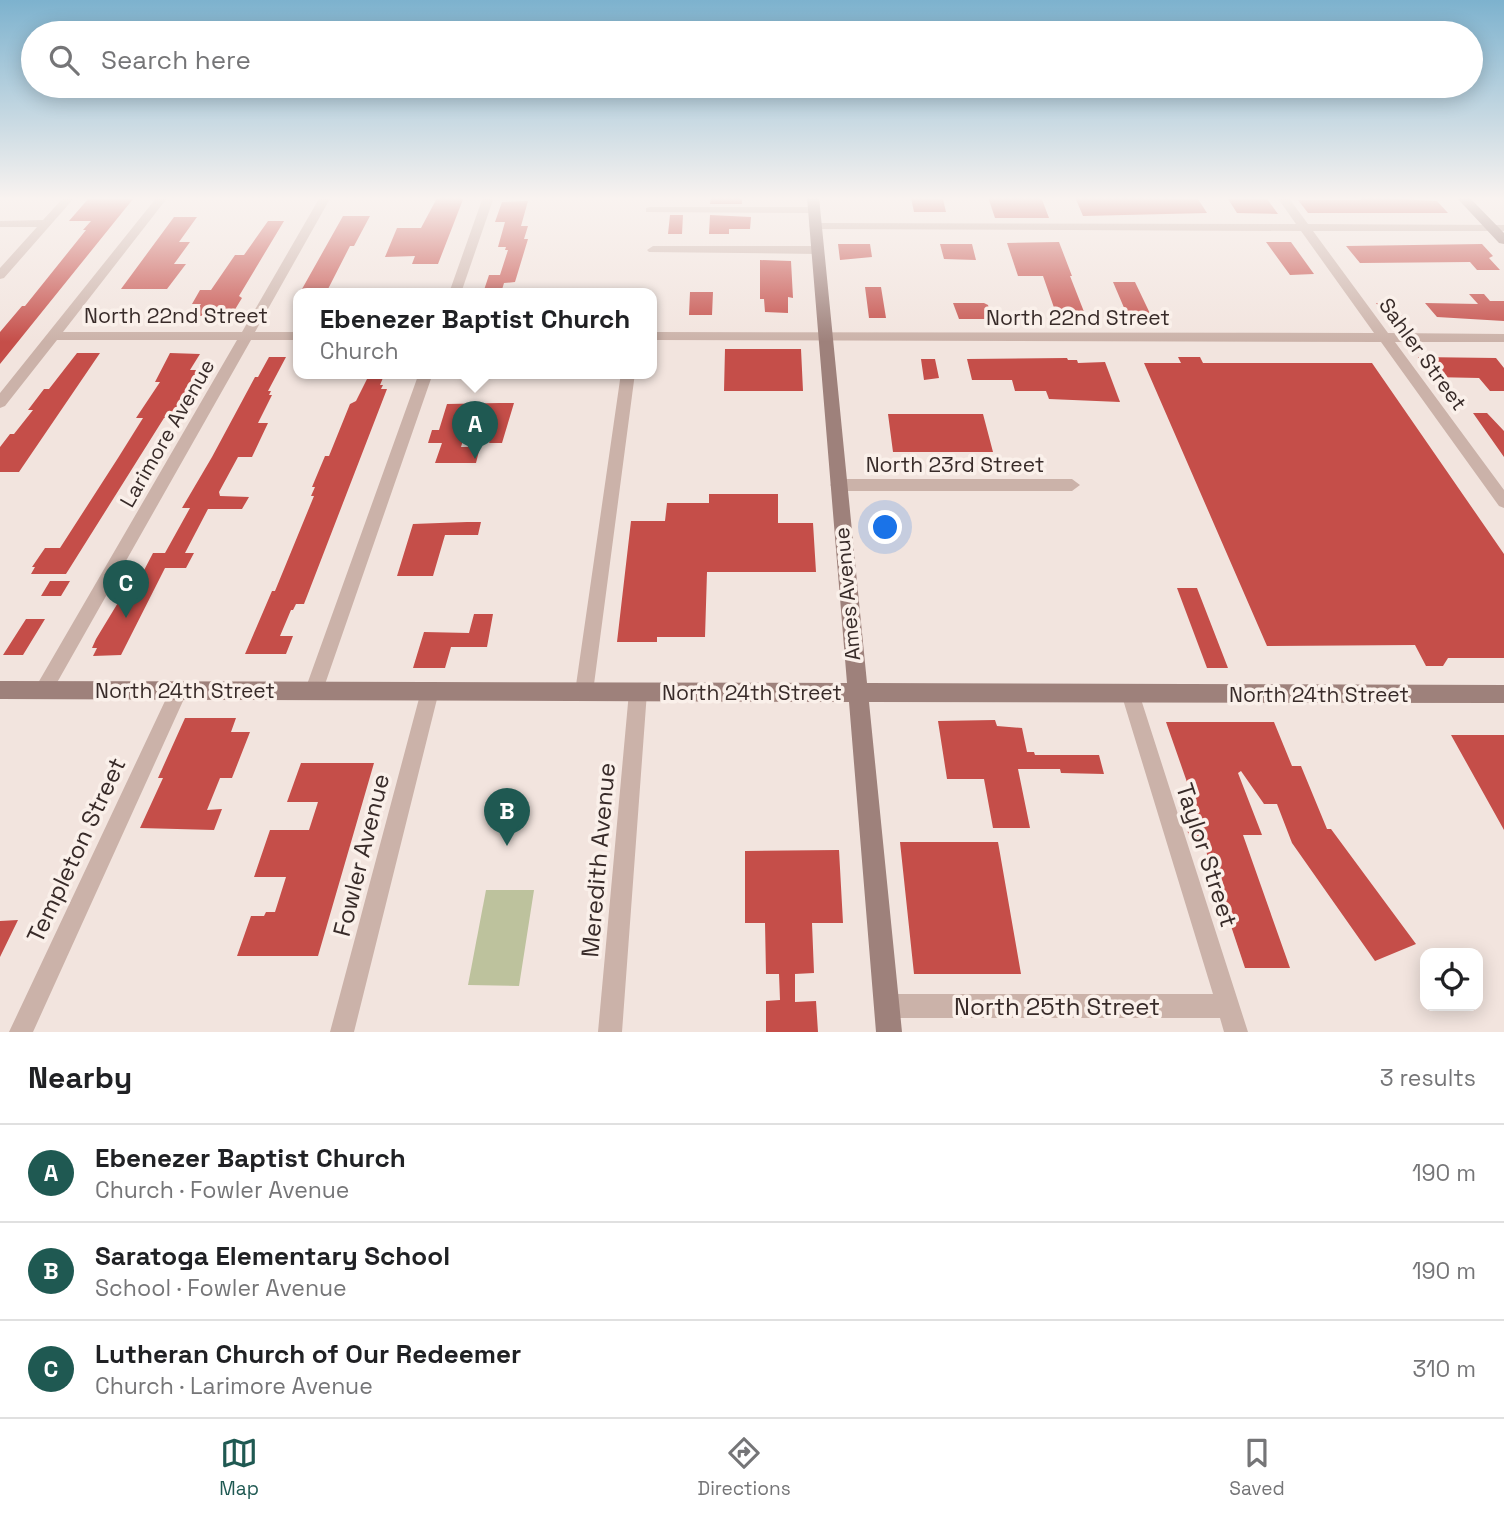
<!DOCTYPE html>
<html lang="en">
<head>
<meta charset="utf-8">
<style>
  :root { --surface:#fff; --page:#f2f2f2; --text:#202124; --muted:#757577; --line:#e0e0e0; --accent:#1f5952 }
  body { margin:0; font-family:"Space Grotesk",sans-serif; background:var(--page); color:var(--text) }
  .controls { position:absolute; right:21px; bottom:21px; display:grid; overflow:hidden; border-radius:14px; box-shadow:0 4px 18px #0003 }
  .controls button { width:63px; height:63px; display:grid; place-items:center; padding:0; border:0; border-bottom:2px solid var(--line); background:var(--surface); color:var(--text); font:35px sans-serif }
  .you { position:absolute; left:886px; top:528px; width:24px; height:24px; margin:-18px; border:5px solid #fff; border-radius:50%; background:#1a73e8; box-shadow:0 0 0 10px #1a73e833 }
  .badge { display:grid; place-items:center; width:46px; height:46px; border-radius:50%; background:var(--accent); color:#fff; font-size:23px; font-weight:700 }
  .pin { position:absolute; translate:-50% -58px; filter:drop-shadow(0 2px 4px #0008) }
  .pin::after { content:''; position:absolute; top:37px; width:24px; height:21px; background:inherit; clip-path:polygon(0 0,100% 0,50% 100%) }
  .popup { position:absolute; left:293px; top:288px; width:364px; height:91px; box-sizing:border-box; display:grid; place-content:center; border-radius:14px; background:var(--surface); filter:drop-shadow(0 2px 5px #0005); font-size:23px; white-space:nowrap; color:var(--muted) }
  .popup b { font-size:26px; color:var(--text) }
  .popup::after { content:''; position:absolute; left:50%; top:100%; margin-left:-14px; border:14px solid transparent; border-top-color:var(--surface) }
  .list { margin:0; padding:0; list-style:none }
  h2 { display:flex; justify-content:space-between; align-items:center; height:91px; margin:0; padding:0 28px; font-size:30px }
  h2 small { font-size:23px; font-weight:400; color:var(--muted) }
  .list li { display:grid; grid-template-columns:46px 1fr auto; gap:21px; align-items:center; box-sizing:border-box; height:98px; padding:0 28px; border-top:2px solid var(--line) }
  .list b { display:block; font-size:26px; white-space:nowrap }
  .list p { margin:0; font-size:23px; white-space:nowrap; color:var(--muted) }
  .list em { font-size:23px; font-style:normal; color:var(--muted) }
  .icon { flex:none; width:38px; height:38px; fill:none; stroke:currentColor; stroke-width:2; stroke-linecap:round; stroke-linejoin:round }
  .map { position:relative; flex:none; width:1504px; height:1032px; overflow:hidden }
  .search { position:absolute; background:var(--surface); box-shadow:0 4px 18px #0003; left:21px; right:21px; top:21px; height:77px; display:flex; align-items:center; gap:18px; box-sizing:border-box; padding:0 24px; border-radius:38px; color:var(--muted); font-size:26px }
  .sheet { height:385px; background:var(--surface) }
  nav { display:flex; justify-content:space-around; align-items:center; box-sizing:border-box; height:98px; border-top:2px solid var(--line); background:var(--surface); font-size:19px; color:var(--muted) }
  nav a { display:grid; justify-items:center; gap:4px }
  nav .on { color:var(--accent) }
  .map>svg:first-child { display:block }
  .green { fill:#bdc29d }
  .building { fill:#c54e49 }
  .lines { fill:none; stroke-linecap:round; stroke-linejoin:round }
  .street { fill:#cbb2a9; fill-rule:evenodd }
  .secondary { fill:#9e817b; fill-rule:evenodd }
  .labels { text-anchor:middle; dominant-baseline:central; stroke-width:7; stroke-linejoin:round; paint-order:stroke }
  .street-label { font-size:21px; fill:#382b29; stroke:#faf0ea }
  .near-street-label { font-size:24px; fill:#382b29; stroke:#faf0ea }
</style>
</head>
<body>
<div class="map">
<svg width="1504" height="1032" viewBox="0 0 1504 1032">
  <rect width="100%" height="100%" fill="#f2e4de"/>
  <path class="green" d="M486,890H534L519,986L468,985Z"/>
  <path class="building" d="M464,197L438,264H412L415,256L385,257L397,228H421L437,198Z
    M711,197H742V204H710Z
    M988,197H1041L1049,218H995Z
    M1075,197L1198,199L1207,213L1083,216Z
    M1362,197L1437,201L1448,213H1308L1298,200H1361Z
    M911,198L943,199L946,212H914Z
    M88,199H133L0,364V332L22,306H25L86,230H83L91,221H69Z
    M1228,199H1267L1278,214L1237,213Z
    M528,201L521,226H528L524,239H528L515,282L504,283L501,293H483L489,275H500L508,250H505L506,247H498L505,222H495L502,202Z
    M670,215H683L682,234H668Z
    M710,215L751,217L750,229H729V234H709Z
    M343,216H370L354,246H350L328,289H302Z
    M174,217H197L179,242H190L174,264H186L167,289H121Z
    M268,221H284L239,296L242,298L231,316H193L201,304H192L200,290H211L235,255H244Z
    M1059,242L1072,276H1070L1088,322H1059L1043,276H1018L1007,243Z
    M1266,242H1291L1314,274L1290,275Z
    M838,244H870L872,257L840,260Z
    M940,244H972L976,260L944,259Z
    M1482,244L1493,256L1489,258L1500,270H1477L1470,262L1360,263L1346,246Z
    M760,260L791,261L793,298L788,297V313L765,312L764,299H760Z
    M1113,282H1135L1155,324H1131Z
    M865,287H881L886,318H869Z
    M690,292H713L712,315H689Z
    M1469,294H1484L1490,301H1504V321L1437,317L1425,303L1478,304Z
    M953,303H984L988,305L992,319H959Z
    M1376,303H1392L1402,316H1386Z
    M725,349H801L803,391H724Z
    M77,353H100L19,472H0V447L10,434H14L33,410H28L44,389H49Z
    M170,353L200,354L190,370H199L170,418H164L66,574H31L35,567H32L45,548H60L118,458L143,418H136L160,382H155Z
    M269,357H286L268,391H271L269,395H272L258,423H268L252,457H238L219,492L220,496L249,497L242,509H208L185,553H194L186,568H165L121,655L93,656L97,648H92L96,639L133,578H140L153,553H165L190,508H182L212,457L255,377H258Z
    M1178,357H1200L1203,363H1372L1504,554V658H1448L1443,666H1426L1415,645L1267,646L1144,363H1181Z
    M1418,357L1496,358L1504,368V391H1490L1479,378L1432,377Z
    M1067,358L1068,360H1077L1078,363L1105,362L1120,402L1049,399L1046,391H1015L1012,380H972L967,359Z
    M921,359H935L939,378L924,380Z
    M370,373H385L380,385H383L381,389H387L304,604H296L293,610H291L280,636H293L286,654H245L272,591H275L314,496H311L315,487H312L325,456H329L350,404L356,401Z
    M499,403H514L502,443H489L496,418H470L461,447H480L476,463H435L442,443H428L432,430H439L447,404Z
    M1473,413H1487L1504,431V457Z
    M888,414H983L993,452H893Z
    M709,494H778V523H813L816,572H707L705,637H657V642H617L631,521H665L667,503H709Z
    M467,522H481L478,535H445L433,576H397L413,524Z
    M50,581H70L61,596H41Z
    M1177,588H1197L1228,668H1207Z
    M474,614H493L487,647H451L445,668H413L424,632L469,633Z
    M26,619H45L23,655H3Z
    M185,718H236L231,732H250L232,778H220L207,810L222,809L214,830L140,828L163,778H158Z
    M995,720L997,726L1022,728L1027,752H1034L1035,755H1099L1104,774L1061,773L1060,769H1018L1030,828H993L984,779H947L938,721Z
    M1166,722H1274L1292,766H1301L1327,829H1331L1416,944L1375,961L1292,843L1277,804H1264L1241,771L1238,773L1262,835H1243L1290,968H1245L1201,836H1189L1179,805H1195Z
    M1451,735H1504V830Z
    M301,763H374L318,956H237L251,916H264L266,912H275L286,877H254L270,830H309L318,802H287Z
    M900,842H998L1021,974H914Z
    M839,850L843,923H812L814,973L795,974V1002L816,1001L818,1032H766V1001L780,1000L779,974H766L765,923H745V851Z
    M18,920L0,957V921Z"/>
  <g class="lines">
    <path class="street" d="M64,197H75L4,278L0,279V268L37,227H0V221L43,220Z
      M157,197H168L63,332H242L320,197H331L255,332H298V340H251L50,695L44,697L38,695L35,689L38,683L237,340H57L5,406L0,408V393Z
      M483,197H494L461,293H449Z
      M1277,197H1288L1308,224L1504,225V231H1313L1388,333L1504,334V342H1395L1504,490V508L1499,506L1381,342L652,340V332L1374,333L1301,231L815,229L809,226L815,223L1296,224Z
      M650,207H814L820,210L814,213L646,212V208Z
      M653,246H818L824,250L818,254L649,252L647,250Z
      M419,373H433L323,690L320,696L314,698L308,696L305,690Z
      M621,373H635L593,692L591,698L584,700L577,698L575,692Z
      M838,479H1072L1080,485L1072,491H838L830,485Z
      M179,682L185,684L188,690L33,1032H9L173,684Z
      M430,683L436,685L439,691L354,1032H330L421,691L424,685Z
      M638,684L645,686L647,692L622,1032H598L629,692L631,686Z
      M1130,685L1137,687L1139,693L1248,1032H1224L1220,1018H887L879,1014L875,1006L879,998L887,994H1213L1121,693L1123,687Z"/>
    <path class="secondary" d="M807,197H819L867,683L1504,685V703L869,702L902,1032H876L849,702L0,699V681L847,683Z
      M1456,197H1469L1504,233V244L1499,243Z"/>
  </g>
  <linearGradient id="sky" x2="0" y2="1"><stop stop-color="#7db2ce"/><stop offset="0.58" stop-color="#f9f3f0"/><stop offset="1" stop-color="#f9f3f0" stop-opacity="0"/></linearGradient>
  <rect width="1504" height="342" fill="url(#sky)"/>
  <g class="labels">
    <g class="street-label">
      <text x="176" y="315">North 22nd Street</text>
      <text x="1078" y="317">North 22nd Street</text>
      <text transform="translate(1423 354) rotate(54)">Sahler Street</text>
      <text transform="translate(167 433) rotate(-60)">Larimore Avenue</text>
      <text x="955" y="464">North 23rd Street</text>
      <text transform="translate(847 594) rotate(-95)">Ames Avenue</text>
      <text x="185" y="690">North 24th Street</text>
      <text x="752" y="692">North 24th Street</text>
      <text x="1319" y="694">North 24th Street</text>
    </g>
    <g class="near-street-label">
      <text transform="translate(76 850) rotate(-65)">Templeton Street</text>
      <text transform="translate(361 855) rotate(-76)">Fowler Avenue</text>
      <text transform="translate(1207 855) rotate(72)">Taylor Street</text>
      <text transform="translate(598 860) rotate(-85)">Meredith Avenue</text>
      <text x="1057" y="1006">North 25th Street</text>
    </g>
  </g>
</svg>
<div class="controls">
<button><svg class="icon" aria-label="locate" viewBox="0 0 24 24"><circle cx="12" cy="12" r="6"/><path d="M12 2v4M12 18v4M2 12h4M18 12h4"/></svg></button>
</div>
<div class="you"></div>
<div class="pin badge" style="left:475px;top:459px">A</div>
<div class="popup"><b>Ebenezer Baptist Church</b>Church</div>
<div class="pin badge" style="left:507px;top:846px">B</div>
<div class="pin badge" style="left:126px;top:618px">C</div>
<div class="search"><svg class="icon" aria-label="search" viewBox="0 0 24 24"><circle cx="10" cy="10" r="6"/><path d="M15 15l6 6"/></svg>Search here</div>
</div>
<section class="sheet">
<h2>Nearby<small>3 results</small></h2>
<ul class="list">
<li><span class="badge">A</span><div><b>Ebenezer Baptist Church</b><p>Church · Fowler Avenue</p></div><em>190 m</em></li>
<li><span class="badge">B</span><div><b>Saratoga Elementary School</b><p>School · Fowler Avenue</p></div><em>190 m</em></li>
<li><span class="badge">C</span><div><b>Lutheran Church of Our Redeemer</b><p>Church · Larimore Avenue</p></div><em>310 m</em></li>
</ul>
</section>
<nav>
<a class="on"><svg class="icon" aria-label="map" viewBox="0 0 24 24"><path d="M3 6l6-2 6 2 6-2v14l-6 2-6-2-6 2zM9 4v14M15 6v14"/></svg>Map</a>
<a><svg class="icon" aria-label="directions" viewBox="0 0 24 24"><path d="M12 3l9 9-9 9-9-9zM9 14v-3h6M13 9l2 2-2 2"/></svg>Directions</a>
<a><svg class="icon" aria-label="saved" viewBox="0 0 24 24"><path d="M7 4h10v16l-5-4-5 4z"/></svg>Saved</a>
</nav>
</body>
</html>
